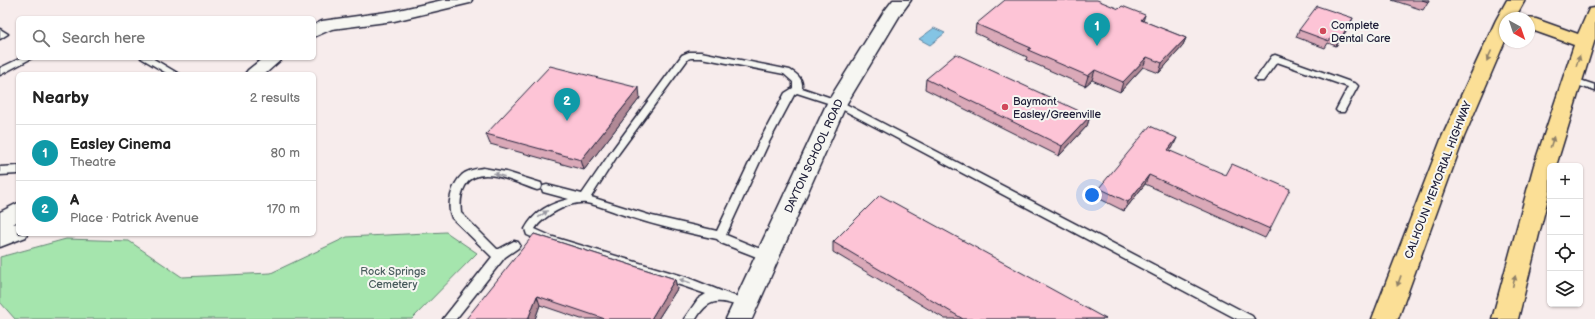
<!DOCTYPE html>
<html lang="en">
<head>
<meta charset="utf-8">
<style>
  :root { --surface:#fff; --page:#f2f2f2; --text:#222; --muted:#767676; --line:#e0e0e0; --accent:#111827 }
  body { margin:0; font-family:"Balsamiq Sans",sans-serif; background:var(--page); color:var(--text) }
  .controls { position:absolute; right:12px; bottom:12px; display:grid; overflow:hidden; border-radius:6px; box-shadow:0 1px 3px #0004 }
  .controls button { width:36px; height:36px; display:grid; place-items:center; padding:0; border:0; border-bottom:1px solid var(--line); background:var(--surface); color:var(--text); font:20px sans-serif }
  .compass { position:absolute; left:1499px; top:12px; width:36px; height:36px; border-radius:50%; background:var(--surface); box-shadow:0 1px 3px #0004; rotate:140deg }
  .you { position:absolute; left:1092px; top:195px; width:14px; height:14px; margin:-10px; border:3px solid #fff; border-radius:50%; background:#1a73e8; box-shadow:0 0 0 6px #1a73e833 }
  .badge { display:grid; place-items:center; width:26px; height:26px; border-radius:50%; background:var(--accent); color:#fff; font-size:13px; font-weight:700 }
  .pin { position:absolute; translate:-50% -33px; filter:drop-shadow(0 1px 2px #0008) }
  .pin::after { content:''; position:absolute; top:21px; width:14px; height:12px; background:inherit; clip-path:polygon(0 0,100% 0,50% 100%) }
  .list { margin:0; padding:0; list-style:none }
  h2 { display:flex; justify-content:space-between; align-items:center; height:52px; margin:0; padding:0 16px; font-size:17px }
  h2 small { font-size:13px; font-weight:400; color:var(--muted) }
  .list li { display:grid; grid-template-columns:26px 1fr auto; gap:12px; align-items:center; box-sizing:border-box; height:56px; padding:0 16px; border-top:1px solid var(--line) }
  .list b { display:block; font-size:15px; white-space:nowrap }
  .list p { margin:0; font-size:13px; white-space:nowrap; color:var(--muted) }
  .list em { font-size:13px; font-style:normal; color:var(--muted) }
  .icon { flex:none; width:22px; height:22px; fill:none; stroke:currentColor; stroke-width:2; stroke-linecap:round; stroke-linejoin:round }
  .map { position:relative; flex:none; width:1595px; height:319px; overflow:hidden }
  .search { position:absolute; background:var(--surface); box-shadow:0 1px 3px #0004; left:16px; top:16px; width:300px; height:44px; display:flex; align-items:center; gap:10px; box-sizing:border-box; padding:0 14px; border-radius:6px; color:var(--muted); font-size:15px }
  .panel { position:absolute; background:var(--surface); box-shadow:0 1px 3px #0004; left:16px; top:72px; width:300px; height:164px; border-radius:6px }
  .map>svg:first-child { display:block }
  .green { fill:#a5e5ad; stroke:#648474 }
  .water { fill:#84c4e4; stroke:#5d83a0 }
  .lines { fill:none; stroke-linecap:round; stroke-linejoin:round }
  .lane-casing { stroke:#22223b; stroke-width:3 }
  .street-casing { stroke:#22223b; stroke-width:3 }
  .secondary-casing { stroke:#22223b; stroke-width:3 }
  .highway-casing { stroke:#22223b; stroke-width:3 }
  .lane { fill:#f6f6f2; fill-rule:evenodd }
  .street { fill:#f6f6f2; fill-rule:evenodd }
  .secondary { fill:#f6f6f2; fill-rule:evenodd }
  .highway { fill:#fbdf96; fill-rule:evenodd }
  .wall { fill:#daa9b8; stroke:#22223b }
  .shaded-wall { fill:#b18996; stroke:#22223b }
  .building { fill:#fdc4d6; stroke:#22223b }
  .oneway { fill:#8e8068 }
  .oneway2 { fill:#9797a0 }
  .poi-dot { fill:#d1495b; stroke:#f6f6f2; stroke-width:1.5 }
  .labels { text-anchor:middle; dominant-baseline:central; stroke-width:4; stroke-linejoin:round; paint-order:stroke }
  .poi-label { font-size:11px; fill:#22223b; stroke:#f6f6f2; text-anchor:start }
  .street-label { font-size:11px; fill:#22223b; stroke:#f6f6f2 }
  .park-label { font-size:11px; fill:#495c5d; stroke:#f6f6f2 }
</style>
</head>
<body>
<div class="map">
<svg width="1595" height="319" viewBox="0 0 1595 319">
  <rect width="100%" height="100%" fill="#f7ecec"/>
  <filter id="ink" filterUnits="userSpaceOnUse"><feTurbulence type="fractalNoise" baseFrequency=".025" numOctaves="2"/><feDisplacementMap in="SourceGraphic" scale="8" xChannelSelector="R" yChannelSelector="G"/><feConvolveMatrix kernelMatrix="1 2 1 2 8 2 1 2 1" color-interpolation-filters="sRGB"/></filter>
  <g filter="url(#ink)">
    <path class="green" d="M446,232L477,253L412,319H15L0,302V257L66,239L129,241L182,277L271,273L347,237Z"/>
    <path class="water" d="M934,28L945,33L930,45L919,39Z"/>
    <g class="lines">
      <defs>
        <path id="lane" d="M0,29L8,34L0,39Z
          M689,52H701L790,70C798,75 803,79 802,88L840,101L1252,316L1254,319H1237L834,105L797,93L794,95L769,142L726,235L770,253L772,256L770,259L766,260L762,259L721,243L717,239C688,233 658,226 630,217C616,213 599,205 586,203C570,201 543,216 535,229L553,237L686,277L726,293L750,301L752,304L750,307C745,309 742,308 738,306C717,299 708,299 696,319H684L698,299L706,294L683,286L545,243L527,235L525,229C535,211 549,204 569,199L543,192L542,189L543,186L547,185L582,194L613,149L682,55ZM691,58H701L784,74L793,82V88L785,93L759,142L717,231L652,216L591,197L619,153L688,59Z
          M1275,55L1356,84L1358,86L1344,112H1338L1336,110L1348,87L1277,62L1263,81H1257L1255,79L1257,77L1272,56Z
          M21,58H32L0,75V68Z
          M141,58H152L179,74H168Z
          M1571,77L1595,85V91L1568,82L1566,80L1568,78Z
          M18,166V174L0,175V167Z
          M483,168L506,172L541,183L542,186L541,189L537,190C517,184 479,162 465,186C460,195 460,204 461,213L497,249H499L514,241L518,242L520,245L518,248L505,257L456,319H443L492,257L452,218C446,206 452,184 462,175C468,170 476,169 483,168Z"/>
        <path id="street" d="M443,0H472L470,3L394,21L332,29L314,37V25L322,21L394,11Z
          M263,58H283L265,74H245L248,70Z
          M18,203V221L13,224L18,223V234H27L26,237L0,247V212Z"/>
        <path id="secondary" d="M893,0H911L900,15L847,103L752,319H726L827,103L883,13Z"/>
        <path id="highway" d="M1507,0H1525L1515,18H1505V41L1464,137L1398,319H1372L1442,137L1496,20Z
          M1595,8V39L1556,166H1550V190L1518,319H1492L1534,165L1574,45L1529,29V18H1527L1536,19L1578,34L1589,9Z"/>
      </defs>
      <use href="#lane" class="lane-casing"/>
      <use href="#street" class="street-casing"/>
      <use href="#secondary" class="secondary-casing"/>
      <use href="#highway" class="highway-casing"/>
      <use href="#lane" class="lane"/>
      <use href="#street" class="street"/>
      <use href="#secondary" class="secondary"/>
      <use href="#highway" class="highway"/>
    </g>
    <path class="wall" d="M1392,0H1429L1423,10Z
      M1143,21L1186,38L1182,47L1159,73L1143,67L1120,92L1092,80L1085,86L1026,60L1027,57L975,33L976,24Z
      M1350,25L1336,46L1328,43L1325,48L1296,37L1299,30Z
      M926,79L1090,116L1087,126L1059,156L925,89Z
      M640,98L584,170L490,144L486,134Z
      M1173,147L1170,151L1270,229L1265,238L1145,184L1124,211L1096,197L1099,188Z
      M534,234L675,279L677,289L658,319H581L540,305L535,319Z
      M833,242L1106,319H945L833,252Z"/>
    <path class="shaded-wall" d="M1145,15L1142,25L1141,20Z
      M1353,18L1350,25L1336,46L1340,39Z
      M1186,38L1182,47L1159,73L1162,63Z
      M1147,57L1143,67L1120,92L1123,82Z
      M1095,70L1092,80L1085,86L1088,76Z
      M639,88L640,98L584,170L581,160Z
      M1090,116L1087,126L1059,156L1062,146Z
      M1177,138L1173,147L1164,159L1168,150Z
      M1149,175L1145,184L1124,211L1128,202Z
      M675,279L677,289L658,319H651Z
      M537,296L540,305L535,319H528Z"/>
    <path class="building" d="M1005,0H1097L1119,9L1122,6L1145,15L1141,20L1186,38L1162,63L1147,57L1123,82L1095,70L1088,76L1028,50L1031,48L976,24Z
      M1422,0H1429L1428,2Z
      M1317,6L1353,18L1340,39L1332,36L1329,41L1299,30Z
      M956,54L1090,116L1062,146L926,79Z
      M550,66L639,88L581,160L486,134Z
      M1150,126L1177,138L1168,150L1226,175L1232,164L1290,189L1270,229L1149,175L1128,202L1099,188Z
      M880,195L1106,319H963L833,242Z
      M534,234L675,279L651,319H605L537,296L528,319H466Z"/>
    <defs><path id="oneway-solid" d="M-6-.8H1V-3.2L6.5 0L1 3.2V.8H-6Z"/></defs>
    <g class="oneway">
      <use href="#oneway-solid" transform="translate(1489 56) rotate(114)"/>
      <use href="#oneway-solid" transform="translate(1578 61) rotate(-71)"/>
      <use href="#oneway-solid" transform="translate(1552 142) rotate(-73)"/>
      <use href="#oneway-solid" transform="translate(1399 281) rotate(110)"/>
      <use href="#oneway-solid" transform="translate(1514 281) rotate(-76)"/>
    </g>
    <g class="oneway2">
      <use href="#oneway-solid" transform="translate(499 175) rotate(-163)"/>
      <use href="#oneway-solid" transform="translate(543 214) rotate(-36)"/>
      <use href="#oneway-solid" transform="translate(685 281) rotate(-161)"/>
    </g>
  </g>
  <g class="poi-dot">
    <circle cx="1323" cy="31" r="4"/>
    <circle cx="1005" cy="107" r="4"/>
  </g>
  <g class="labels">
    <g class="poi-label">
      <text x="1331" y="25">Complete<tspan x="1331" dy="13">Dental Care</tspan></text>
      <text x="1013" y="101">Baymont<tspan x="1013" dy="13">Easley/Greenville</tspan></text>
    </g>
    <g class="street-label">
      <text transform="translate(814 156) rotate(-65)">DAYTON SCHOOL ROAD</text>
      <text transform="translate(1438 180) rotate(-69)">CALHOUN MEMORIAL HIGHWAY</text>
    </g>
    <g class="park-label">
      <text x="393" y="271">Rock Springs<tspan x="393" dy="13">Cemetery</tspan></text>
    </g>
  </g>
</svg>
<div class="controls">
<button>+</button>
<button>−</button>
<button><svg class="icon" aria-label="locate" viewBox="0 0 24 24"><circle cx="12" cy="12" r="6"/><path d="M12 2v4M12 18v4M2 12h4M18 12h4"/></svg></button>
<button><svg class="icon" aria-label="layers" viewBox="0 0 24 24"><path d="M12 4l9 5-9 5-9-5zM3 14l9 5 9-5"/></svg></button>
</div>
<svg class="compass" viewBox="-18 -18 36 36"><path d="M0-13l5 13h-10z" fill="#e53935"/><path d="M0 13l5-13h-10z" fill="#767676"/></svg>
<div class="you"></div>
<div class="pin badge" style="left:1097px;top:46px;background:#0f9aa8">1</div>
<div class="pin badge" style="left:567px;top:121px;background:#0f9aa8">2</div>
<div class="search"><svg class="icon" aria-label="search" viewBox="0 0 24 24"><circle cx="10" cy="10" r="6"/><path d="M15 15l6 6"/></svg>Search here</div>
<section class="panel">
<h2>Nearby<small>2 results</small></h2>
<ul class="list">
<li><span class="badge" style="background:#0f9aa8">1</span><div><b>Easley Cinema</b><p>Theatre</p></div><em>80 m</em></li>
<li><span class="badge" style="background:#0f9aa8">2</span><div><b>A</b><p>Place · Patrick Avenue</p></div><em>170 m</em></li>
</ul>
</section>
</div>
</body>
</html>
